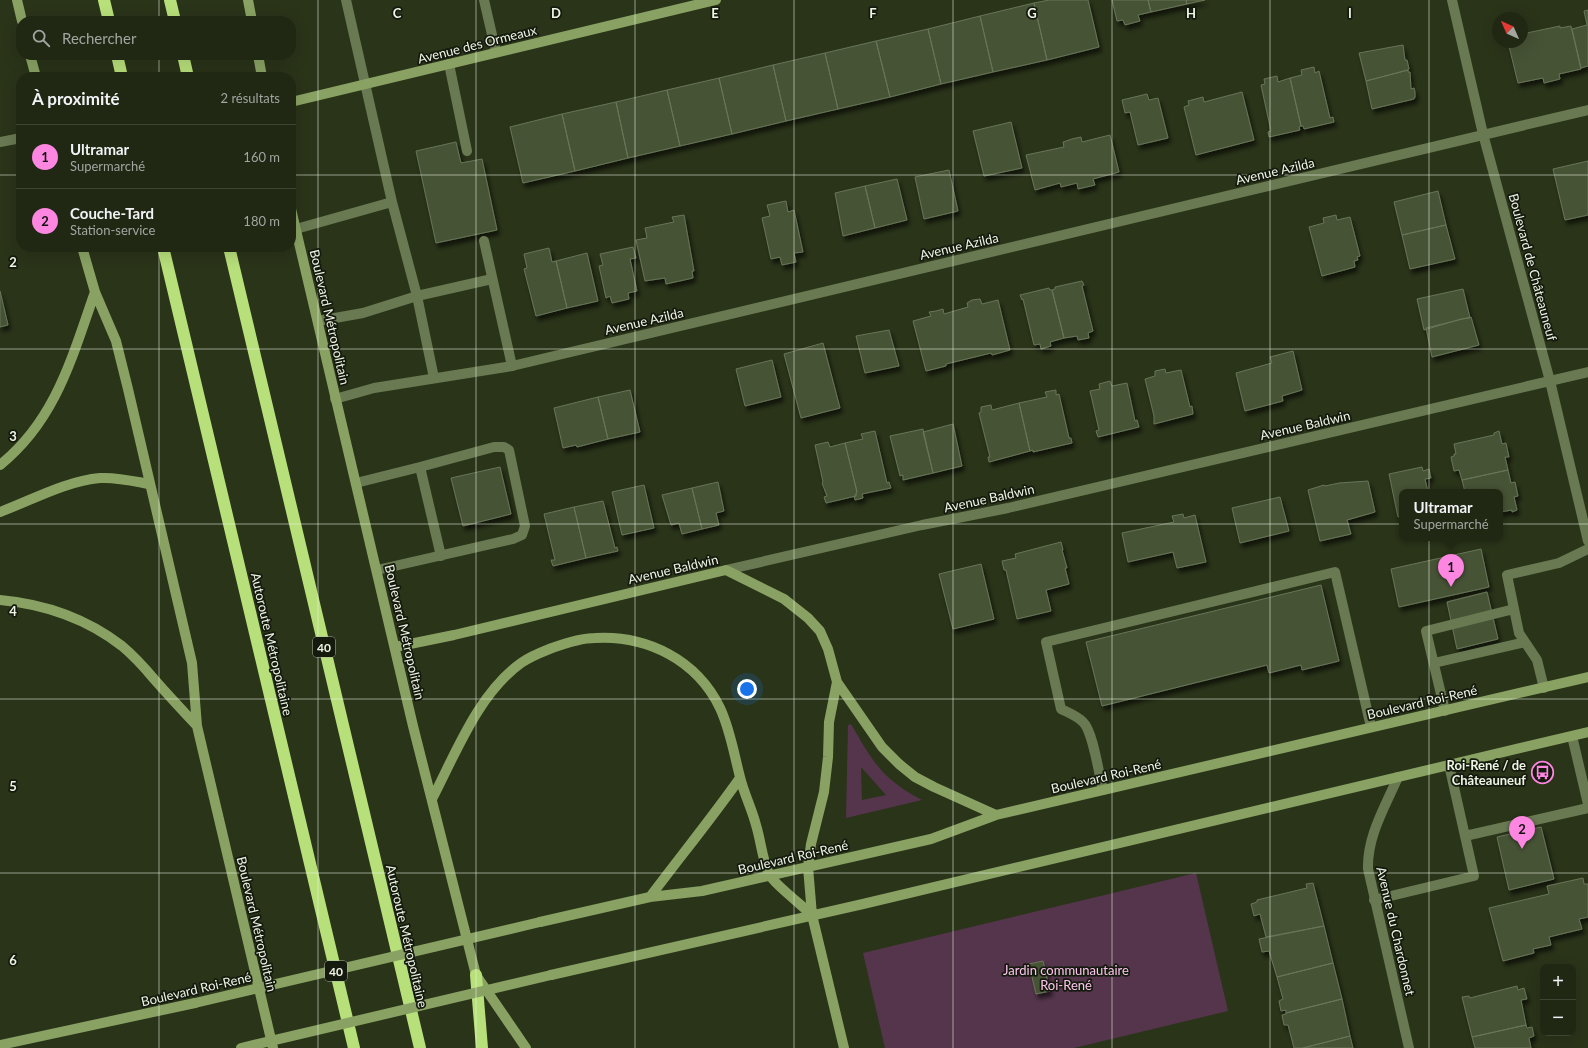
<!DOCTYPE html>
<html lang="fr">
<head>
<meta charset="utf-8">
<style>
  :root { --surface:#202713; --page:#282f1c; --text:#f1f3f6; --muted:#a2a5a0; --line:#3d4433; --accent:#fd86e1 }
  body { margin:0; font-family:Lato,sans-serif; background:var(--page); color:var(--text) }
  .controls { position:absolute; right:12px; bottom:12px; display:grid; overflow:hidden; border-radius:8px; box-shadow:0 4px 16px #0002 }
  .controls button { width:36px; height:36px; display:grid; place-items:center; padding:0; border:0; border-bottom:1px solid var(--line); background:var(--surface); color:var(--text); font:20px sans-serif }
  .compass { position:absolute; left:1492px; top:12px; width:36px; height:36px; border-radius:50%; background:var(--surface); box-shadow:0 4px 16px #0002; rotate:315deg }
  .you { position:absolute; left:747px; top:689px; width:14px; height:14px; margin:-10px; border:3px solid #fff; border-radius:50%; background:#1a73e8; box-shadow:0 0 0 6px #1a73e833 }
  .badge { display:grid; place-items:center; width:26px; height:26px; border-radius:50%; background:var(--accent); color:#111; font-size:13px; font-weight:700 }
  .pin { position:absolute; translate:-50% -33px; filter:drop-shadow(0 1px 2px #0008) }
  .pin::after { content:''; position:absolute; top:21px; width:14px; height:12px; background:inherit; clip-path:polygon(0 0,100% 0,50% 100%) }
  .popup { position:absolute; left:1399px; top:489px; width:104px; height:52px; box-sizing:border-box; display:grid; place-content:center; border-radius:8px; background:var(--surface); filter:drop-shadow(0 1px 3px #0005); font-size:13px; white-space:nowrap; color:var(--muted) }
  .popup b { font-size:15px; color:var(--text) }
  .popup::after { content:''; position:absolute; left:50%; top:100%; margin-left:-8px; border:8px solid transparent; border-top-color:var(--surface) }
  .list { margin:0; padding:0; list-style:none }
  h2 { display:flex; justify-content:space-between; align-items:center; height:52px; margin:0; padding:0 16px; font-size:17px }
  h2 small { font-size:13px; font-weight:400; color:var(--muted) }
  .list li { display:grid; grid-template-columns:26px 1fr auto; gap:12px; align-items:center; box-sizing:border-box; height:64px; padding:0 16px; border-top:1px solid var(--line) }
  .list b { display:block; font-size:15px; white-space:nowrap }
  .list p { margin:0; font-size:13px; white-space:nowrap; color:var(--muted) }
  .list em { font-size:13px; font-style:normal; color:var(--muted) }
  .icon { flex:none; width:22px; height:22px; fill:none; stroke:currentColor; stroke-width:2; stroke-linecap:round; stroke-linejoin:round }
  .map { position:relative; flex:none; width:1588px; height:1048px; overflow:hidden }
  .search { position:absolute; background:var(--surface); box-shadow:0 4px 16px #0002; left:16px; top:16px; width:280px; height:44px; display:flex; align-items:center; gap:10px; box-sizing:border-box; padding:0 14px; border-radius:16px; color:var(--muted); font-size:15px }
  .panel { position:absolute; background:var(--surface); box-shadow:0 4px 16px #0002; left:16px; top:72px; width:280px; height:180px; border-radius:16px }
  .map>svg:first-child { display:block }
  .green { fill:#54354c; fill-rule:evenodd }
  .building { fill:#475336; stroke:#687557; filter:url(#shadow) }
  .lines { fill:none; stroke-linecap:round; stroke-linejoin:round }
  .lane { stroke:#697952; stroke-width:10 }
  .street { stroke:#697952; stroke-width:10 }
  .secondary { stroke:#89a263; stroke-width:10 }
  .highway { stroke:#b7df7a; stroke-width:12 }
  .secondary-bridge { stroke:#89a263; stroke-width:10 }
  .grid { fill:none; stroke:#eef5e5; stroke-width:1; stroke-opacity:0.55 }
  .labels { text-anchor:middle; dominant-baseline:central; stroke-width:3.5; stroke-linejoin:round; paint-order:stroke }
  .shield { fill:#151a0e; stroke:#adb3a4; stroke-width:1 }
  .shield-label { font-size:12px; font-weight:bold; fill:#eef5e5 }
  .street-label { font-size:13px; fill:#eef5e5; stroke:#151a0e }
  .poi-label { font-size:13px; font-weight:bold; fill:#eef5e5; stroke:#151a0e; text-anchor:end }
  .park-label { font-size:13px; fill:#fdc4ed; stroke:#151a0e }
  .grid-label { font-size:13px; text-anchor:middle; font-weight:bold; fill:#eef5e5; stroke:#151a0e; stroke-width:3.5; stroke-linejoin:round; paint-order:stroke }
</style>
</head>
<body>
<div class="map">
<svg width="1588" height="1048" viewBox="0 0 1588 1048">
  <defs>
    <filter id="shadow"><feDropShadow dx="2.5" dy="4.5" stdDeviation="2" flood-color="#0009"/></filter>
  </defs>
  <rect width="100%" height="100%" fill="#2a3419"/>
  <path class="green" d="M851,724C873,762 882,779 922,800L846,818L848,725ZM861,767L886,795L862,800Z
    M1196,873L1228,1011L1074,1048H885L863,953Z"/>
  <path class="building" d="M1049,0H1088L1099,47L1047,60L1034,3Z
    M1112,0H1148L1151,12L1138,15L1140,21L1125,25L1123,20L1117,21Z
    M1148,0H1186L1187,4L1151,12Z
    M1186,0H1205L1187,4Z
    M1034,3L1047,60L993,72L980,16Z
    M1588,10V66L1581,68L1572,29L1587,25L1584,11Z
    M980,16L993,72L941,84L928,29Z
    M1560,26V28L1571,26L1581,69L1559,74L1560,79L1544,83L1543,78L1518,83L1508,42H1522V34Z
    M928,29L941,84L890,97L876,41Z
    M876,41L890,97L838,109L825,53Z
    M1403,45L1405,60H1407L1409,69L1408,70L1366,81L1359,53Z
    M825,53L838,109L786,121L773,65Z
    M773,65L786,121L732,134L719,78Z
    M1314,67L1315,73L1319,71L1330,118L1333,117L1334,122L1304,129L1303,126H1301L1290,78L1302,75L1301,70Z
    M1408,70V72H1410L1411,89L1414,88L1415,92V97L1414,99L1372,109L1366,81Z
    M1277,76L1278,82L1290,78L1301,126L1299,127L1300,130L1269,137L1268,132L1271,131L1261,85L1265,84L1264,79Z
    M719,78L732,134L680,146L667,90Z
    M667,90L680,146L628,158L616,102Z
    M1242,92L1254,140L1196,155L1184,107L1189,105L1188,101L1203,97L1204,102Z
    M1147,94L1149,100L1158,98L1168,138L1138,145L1130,112L1125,113L1122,100Z
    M616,102L628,158L575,171L562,114Z
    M562,114L575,171L523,183L510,127Z
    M1011,122L1022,168L984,176L973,131Z
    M1110,135L1119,172L1093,179L1095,185L1078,189L1077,183L1061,187L1060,183L1035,190L1026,155L1064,147L1063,142L1072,139L1081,137L1082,142Z
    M456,142L461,163L482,159L497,230L436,243L416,151Z
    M1588,161V215L1565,220L1553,169Z
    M949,170L958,211L924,219L915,177Z
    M897,179L907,220L875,228L865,186Z
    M865,186L875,228L843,236L835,193Z
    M1438,191L1446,225L1402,235L1394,202Z
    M786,201L788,212L794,210L803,252L794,253L796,262L782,265L780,257L771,259L762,218L770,216L767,205Z
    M684,215L694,271H692L693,278L666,284L665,278L645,281L636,240L647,238L645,228L674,222L672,217Z
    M1336,215L1337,220L1350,217L1360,256L1357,257L1358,260L1354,261L1355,267L1322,276L1309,227L1324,223L1323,218Z
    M1446,225L1455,259L1410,269L1402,235Z
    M633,247L636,258L630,259L637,291L628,293L629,299L612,303L610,296L606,298L599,266L603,265L600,254Z
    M549,248L552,262L556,261L567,308L536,316L524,269L527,268L524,254Z
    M587,253L598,301L567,308L556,261Z
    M1082,281L1084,285L1082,286L1093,331L1088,333L1089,338L1078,340L1077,336L1064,338L1052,290L1055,289V287Z
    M1049,288L1050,290H1052L1064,338L1050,342L1051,346L1041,349L1040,344L1034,345L1023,299L1022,300L1020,295Z
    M1463,289L1470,318L1461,319L1424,330L1417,299Z
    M0,291L8,325L0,327Z
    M980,299L982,304L998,300L1010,350L992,355L991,353L946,364V366L926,371L913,321L931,316L929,312L936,311L943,309L944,314L968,307L967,303L972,300Z
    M1471,317L1479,345L1432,357L1426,328Z
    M889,330L899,366L865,373L856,336Z
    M823,343L840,408L801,418L784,354Z
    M1293,351L1302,390L1282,396L1283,401L1245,411L1236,373L1272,363L1270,357Z
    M772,360L781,397L745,406L736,369Z
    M1165,369L1166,373L1181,370L1190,407L1192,406L1193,414L1154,424V416L1145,379L1155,376V371Z
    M1110,381L1112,386L1127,383L1135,421L1137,420L1139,427L1098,437L1096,431L1099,430L1090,391L1100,389L1099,384Z
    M630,390L640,432L608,439L598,397Z
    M1056,390V395L1059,394L1069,438H1071L1072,443L1033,452V450L1030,451L1019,403L1047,397L1045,392Z
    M598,397L608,439L577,447L576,445L563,448L554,408Z
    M1019,403L1030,451L989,462L988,457H990L979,413L981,412V407L991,405L992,410Z
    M953,424L962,466L933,473L923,432Z
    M923,429L933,473L903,480V475L900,476L890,436Z
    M875,431L887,483L889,482L891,488L862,494L863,498L855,500L854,496H856V493L857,492L845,443L863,439L861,434Z
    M1499,431L1502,444L1506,443L1509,457H1505L1508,470L1462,480L1459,470L1454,471L1451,457L1454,456V454H1456L1454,444L1494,435V433Z
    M828,442L830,447L845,443L857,492L856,493V496L826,503L824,497L827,496L822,483L823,482L815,445Z
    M500,467L511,514L463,526L451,478Z
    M1422,467L1423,471L1429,469L1431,478L1425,479L1428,492H1402V516L1398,517L1389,474Z
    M1508,470L1511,483L1515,482L1518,496L1514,497L1517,510L1512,512V510L1500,512V492H1465L1462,480Z
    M1368,481L1375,512L1347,520L1351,534L1320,541L1308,490L1324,485L1325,486L1339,483Z
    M718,482L724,511L716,513L719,525L702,529L692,488Z
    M644,485L654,528L622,535L612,492Z
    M692,488L702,529L682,534L679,523L671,525L662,495Z
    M1280,497L1289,531L1240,543L1232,508Z
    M603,501L615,548L617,547L618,551L586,558L574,507Z
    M574,507L586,558L553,566L551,560H555L544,514Z
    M1183,514L1184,518L1195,515L1206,562L1177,568L1173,552L1128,562L1122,533L1174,522L1172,516Z
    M1061,542L1063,550H1062L1067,568H1065L1069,584L1046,590L1051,611L1017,619L1006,570H1004L1002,561L1016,558L1015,554Z
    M1481,549L1489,587L1399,607L1391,569Z
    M981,564L994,619L953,629L939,574Z
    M1321,585L1339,661L1302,670L1301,665L1269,673L1267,665L1102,706L1086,642Z
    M1487,592L1498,639L1457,649L1447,602Z
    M1541,827L1554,879L1509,890L1497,837Z
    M1583,878L1584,884H1588V917L1579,919L1582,929L1549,937L1551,945L1533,949L1534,953L1503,961L1489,908L1549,894L1547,886Z
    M1313,883L1324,926L1266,937L1260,914L1254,916L1251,904L1257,902V900L1307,888L1306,884Z
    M1324,926L1333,963L1277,977L1269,951L1262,952L1259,939Z
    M1043,961L1050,991L1036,994L1029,964Z
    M1333,963L1342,999L1286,1013V1010L1281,1011L1279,1001L1283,999L1277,977Z
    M1517,986L1518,990L1524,988L1527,999L1521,1000L1526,1025L1472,1037L1462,997L1469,996L1470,998Z
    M1342,999L1350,1036L1303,1048H1294L1288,1025H1284L1282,1015L1286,1014V1013Z
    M1526,1025L1527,1028L1532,1027L1534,1036L1529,1038L1531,1048H1475L1472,1037Z
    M1350,1036L1353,1048H1303Z"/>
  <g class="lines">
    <path class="lane" d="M484,0L496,52
      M449,64L467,151
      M0,142L21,138
      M392,202L417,296L434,378
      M296,229L392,202L346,0
      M484,241L512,366
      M318,321L363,313L417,296L492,279
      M356,483L420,467L441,556
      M377,570L513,539L522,535L525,526L509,450L504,447H494L420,467
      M1434,663L1525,642
      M1544,688L1537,660L1519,633L1507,575L1559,563L1588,549
      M1445,711L1426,631L1514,609
      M1572,736L1588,804
      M1449,765L1465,836L1588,808
      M1103,790C1099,775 1093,731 1083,722C1077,716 1069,713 1061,709L1046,642L1335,572L1371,727
      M1374,900L1474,876L1465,836"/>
    <path class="street" d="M1452,0L1483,134L1550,381L1588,541
      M335,399L374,388L512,366L1588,110
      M726,570L922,525L1008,508L1588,372
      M1398,777C1385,807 1367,836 1368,869L1409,1048"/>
    <path class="secondary" d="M17,0L22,21
      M248,0L252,21
      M30,55L36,77
      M258,55L262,77
      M291,102L716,0
      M291,209L413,726L476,975L526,1048
      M82,247L95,292L116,341L128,389L192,663L197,726L273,1048
      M0,465C56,420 72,357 95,292
      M0,512C32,500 66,481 100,478C117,477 133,481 149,484
      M0,600C44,604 87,619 122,646C134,656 144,667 154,679C168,695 183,711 197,726
      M395,647L454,635L726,570L784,599L808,618L820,631L828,649L837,682L882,747L899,764L915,777L934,787L996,815
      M837,682L829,722L828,757L824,792L811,844L808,867L812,915L844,1048
      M432,799C456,753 478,694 521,663C531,656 542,652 552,648C566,643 581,638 595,638C647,635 697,660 720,708C730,729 734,754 740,777C744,794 752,809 756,825C761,841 762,859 769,874C771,881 805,908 812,915
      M650,897C680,857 711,819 740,778
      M540,922L650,897L702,891L931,839L996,815L1588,677
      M551,975L863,904L1588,732
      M0,1045L195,1003"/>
    <path class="highway" d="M104,0L109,21
      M170,0L175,21
      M117,55L122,77
      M183,55L188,77
      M163,247L354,1048
      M229,247L420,1048
      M476,975L482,1048"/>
    <path class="secondary-bridge" d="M195,1003L540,922
      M241,1048L551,975"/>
  </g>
  <path class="grid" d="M159,0V21M318,0V1048M476,0V1048M635,0V1048M794,0V1048M953,0V1048M1112,0V1048M1270,0V1048M1429,0V1048M159,55V77M0,175H21M291,175H1588M159,247V1048M0,349H1588M0,524H1588M0,699H1588M0,873H1588"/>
  <defs>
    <symbol id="bus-ring" viewBox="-11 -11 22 22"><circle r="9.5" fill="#151a0e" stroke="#fd86e1" stroke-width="1.5"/><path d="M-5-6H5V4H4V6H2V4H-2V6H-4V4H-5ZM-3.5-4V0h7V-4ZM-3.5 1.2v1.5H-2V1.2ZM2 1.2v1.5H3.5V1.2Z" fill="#fd86e1"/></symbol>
  </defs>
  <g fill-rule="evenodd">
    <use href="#bus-ring" x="1530" y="760" width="25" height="25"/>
  </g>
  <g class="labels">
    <g class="shield">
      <rect x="313" y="637" width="22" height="20" rx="3"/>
      <rect x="325" y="961" width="22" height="20" rx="3"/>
    </g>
    <g class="shield-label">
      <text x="324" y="647">40</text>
      <text x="336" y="971">40</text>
    </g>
    <g class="street-label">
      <text transform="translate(477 44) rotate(-14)">Avenue des Ormeaux</text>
      <text transform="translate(1275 171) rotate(-13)">Avenue Azilda</text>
      <text transform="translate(959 246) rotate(-13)">Avenue Azilda</text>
      <text transform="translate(1533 267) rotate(75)">Boulevard de Châteauneuf</text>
      <text transform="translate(330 317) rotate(77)">Boulevard Métropolitain</text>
      <text transform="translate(644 321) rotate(-13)">Avenue Azilda</text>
      <text transform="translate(1305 425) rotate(-13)">Avenue Baldwin</text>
      <text transform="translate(989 498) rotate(-12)">Avenue Baldwin</text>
      <text transform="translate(673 569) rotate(-13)">Avenue Baldwin</text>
      <text transform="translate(405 632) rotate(77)">Boulevard Métropolitain</text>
      <text transform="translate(272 644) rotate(77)">Autoroute Métropolitaine</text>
      <text transform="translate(1422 702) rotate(-13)">Boulevard Roi-René</text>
      <text transform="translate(1106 776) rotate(-13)">Boulevard Roi-René</text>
      <text transform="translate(793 857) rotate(-13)">Boulevard Roi-René</text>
      <text transform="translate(257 924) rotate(77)">Boulevard Métropolitain</text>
      <text transform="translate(1396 931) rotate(77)">Avenue du Chardonnet</text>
      <text transform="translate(407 936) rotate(77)">Autoroute Métropolitaine</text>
      <text transform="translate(196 989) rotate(-13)">Boulevard Roi-René</text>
    </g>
    <g class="poi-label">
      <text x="1526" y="765">Roi-René / de<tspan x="1526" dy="15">Châteauneuf</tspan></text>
    </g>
    <g class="park-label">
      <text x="1066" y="970">Jardin communautaire<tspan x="1066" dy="15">Roi-René</tspan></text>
    </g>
  </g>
  <g class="grid-label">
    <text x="397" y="18">C</text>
    <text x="556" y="18">D</text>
    <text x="715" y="18">E</text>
    <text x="873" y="18">F</text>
    <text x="1032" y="18">G</text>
    <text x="1191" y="18">H</text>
    <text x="1350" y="18">I</text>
    <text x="13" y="267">2</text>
    <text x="13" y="441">3</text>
    <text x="13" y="616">4</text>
    <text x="13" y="791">5</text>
    <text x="13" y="965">6</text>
  </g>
</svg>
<div class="controls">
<button>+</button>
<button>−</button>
</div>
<svg class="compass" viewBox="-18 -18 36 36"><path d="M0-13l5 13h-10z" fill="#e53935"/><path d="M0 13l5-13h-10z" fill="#a2a5a0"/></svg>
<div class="you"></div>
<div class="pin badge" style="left:1451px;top:587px">1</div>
<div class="popup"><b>Ultramar</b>Supermarché</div>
<div class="pin badge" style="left:1522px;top:849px">2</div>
<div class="search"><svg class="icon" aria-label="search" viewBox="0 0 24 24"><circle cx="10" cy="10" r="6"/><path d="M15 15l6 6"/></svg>Rechercher</div>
<section class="panel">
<h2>À proximité<small>2 résultats</small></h2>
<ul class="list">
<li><span class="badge">1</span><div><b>Ultramar</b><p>Supermarché</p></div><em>160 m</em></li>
<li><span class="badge">2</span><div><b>Couche-Tard</b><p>Station-service</p></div><em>180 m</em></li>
</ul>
</section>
</div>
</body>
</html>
